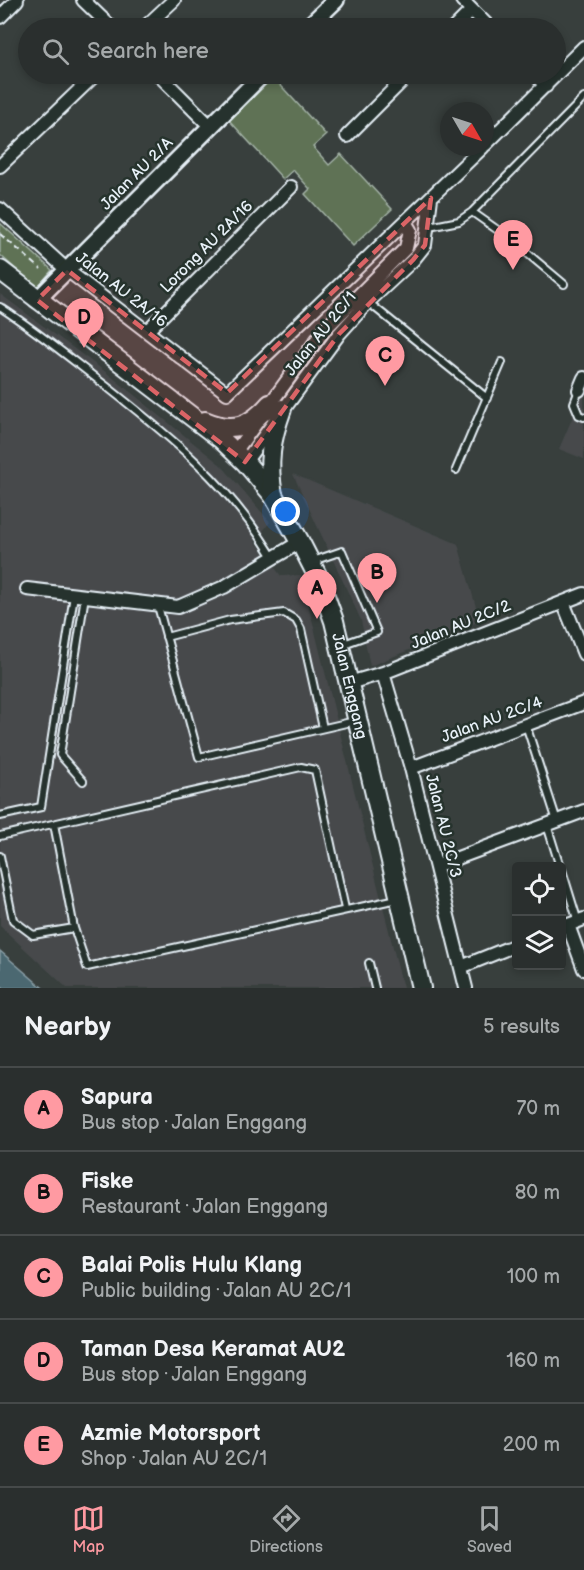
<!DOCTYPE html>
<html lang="en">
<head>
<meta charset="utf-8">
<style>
  :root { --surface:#2a2f2e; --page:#363b3a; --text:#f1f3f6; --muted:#a5a9aa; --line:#464a4a; --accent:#ff9aa2 }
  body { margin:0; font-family:"Balsamiq Sans",sans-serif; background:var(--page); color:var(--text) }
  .controls { position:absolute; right:18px; bottom:18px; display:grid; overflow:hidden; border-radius:6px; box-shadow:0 3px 9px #0003 }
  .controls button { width:54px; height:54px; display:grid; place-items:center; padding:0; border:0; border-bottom:2px solid var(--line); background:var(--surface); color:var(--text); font:30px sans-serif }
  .compass { position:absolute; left:440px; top:102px; width:54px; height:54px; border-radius:50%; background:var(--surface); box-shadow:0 3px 9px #0003; rotate:129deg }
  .you { position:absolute; left:286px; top:512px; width:21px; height:21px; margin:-15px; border:4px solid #fff; border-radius:50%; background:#1a73e8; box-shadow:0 0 0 9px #1a73e833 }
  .badge { display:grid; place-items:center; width:39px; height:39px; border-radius:50%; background:var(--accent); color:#111; font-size:20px; font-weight:700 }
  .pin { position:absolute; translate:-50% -50px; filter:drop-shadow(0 2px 3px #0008) }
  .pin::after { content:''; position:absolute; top:32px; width:21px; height:18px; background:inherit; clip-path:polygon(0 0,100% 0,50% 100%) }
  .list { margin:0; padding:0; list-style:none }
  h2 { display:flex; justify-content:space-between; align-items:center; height:78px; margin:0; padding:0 24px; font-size:26px }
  h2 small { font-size:20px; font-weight:400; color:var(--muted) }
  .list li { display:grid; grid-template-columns:39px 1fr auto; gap:18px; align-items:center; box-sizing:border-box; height:84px; padding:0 24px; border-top:2px solid var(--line) }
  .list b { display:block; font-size:22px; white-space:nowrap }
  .list p { margin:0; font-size:20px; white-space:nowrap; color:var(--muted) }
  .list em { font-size:20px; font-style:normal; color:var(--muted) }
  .icon { flex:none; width:33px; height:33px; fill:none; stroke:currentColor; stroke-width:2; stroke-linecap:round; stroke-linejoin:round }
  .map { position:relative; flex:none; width:584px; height:988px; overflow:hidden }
  .search { position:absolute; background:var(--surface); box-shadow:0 3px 9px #0003; left:18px; right:18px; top:18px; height:66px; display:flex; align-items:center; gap:15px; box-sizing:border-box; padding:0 21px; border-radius:33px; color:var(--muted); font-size:22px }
  .sheet { height:498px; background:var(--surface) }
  nav { display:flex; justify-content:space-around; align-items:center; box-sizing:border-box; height:84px; border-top:2px solid var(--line); background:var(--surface); font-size:16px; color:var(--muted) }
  nav a { display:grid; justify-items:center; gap:3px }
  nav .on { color:var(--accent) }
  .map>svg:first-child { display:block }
  .built { fill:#474a4c }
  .green { fill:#5e7255; stroke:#a3b2a6; stroke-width:1.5 }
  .water { fill:#4b6871; stroke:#8a9fa7; stroke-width:1.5 }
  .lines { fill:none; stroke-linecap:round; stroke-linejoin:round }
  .service-casing { stroke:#e8f1f8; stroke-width:10 }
  .minor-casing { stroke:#e8f1f8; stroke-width:16 }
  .tertiary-casing { stroke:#e8f1f8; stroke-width:20 }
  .secondary-casing { stroke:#e8f1f8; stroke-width:22 }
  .path { stroke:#e8f1f8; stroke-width:2; stroke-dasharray:6 4.5; stroke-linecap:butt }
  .service { stroke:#26332d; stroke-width:6 }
  .minor { stroke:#26332d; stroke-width:12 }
  .tertiary { stroke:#26332d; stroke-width:15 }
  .secondary { stroke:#26332d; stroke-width:18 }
  .marked { fill:#db6466; fill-opacity:0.2; stroke:#db6466; stroke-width:4.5; stroke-dasharray:12 8; stroke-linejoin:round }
  .labels { text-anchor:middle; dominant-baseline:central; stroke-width:5; stroke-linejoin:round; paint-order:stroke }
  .street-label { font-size:16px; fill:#e8f1f8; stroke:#26332d }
</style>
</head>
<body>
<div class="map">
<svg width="584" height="988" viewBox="0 0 584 988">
  <rect width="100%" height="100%" fill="#383f3d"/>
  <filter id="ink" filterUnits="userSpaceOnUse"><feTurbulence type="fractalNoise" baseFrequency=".0167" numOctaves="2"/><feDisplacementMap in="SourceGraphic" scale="12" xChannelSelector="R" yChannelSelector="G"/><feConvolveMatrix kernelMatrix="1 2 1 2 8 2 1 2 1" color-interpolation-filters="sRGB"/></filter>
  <g filter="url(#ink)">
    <path class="built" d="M0,294L107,373L222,466L270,522L255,541L281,576L301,575L403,988H67L0,926Z
      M584,391V459L559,449Z
      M293,474L458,544L480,621L370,666L361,620Z"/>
    <path class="green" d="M273,77L326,135L313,147L329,165L341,154L392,209L353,246L305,194L310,189L293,170L283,179L228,119Z
      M0,223L52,270L37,288L0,255Z"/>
    <path class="water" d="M0,951L43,988H0Z"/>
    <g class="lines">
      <defs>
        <path id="service" d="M472,212L509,238L564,284
          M429,227L459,221L472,212L584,98
          M368,302L487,398
          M0,307C37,331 71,359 106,386C172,438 229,484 273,557
          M579,390L574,403L579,415L584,417
          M456,470L502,362
          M313,561L342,551L377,632L341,645
          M158,606L199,757L355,721
          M166,637L230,620L284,613L296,620L301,629L323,728
          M526,725L557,821
          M83,781L60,755L85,596
          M0,816L41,807L74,595
          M54,824L74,928L87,967L397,899
          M547,825L560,867
          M0,836L301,767L315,770L345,909
          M0,856L13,920L33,935L74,928
          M562,870L578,922
          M369,963L375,988"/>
        <path id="minor" d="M83,0L112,28
          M462,0L490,28
          M0,17L17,0
          M144,28L174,0
          M454,28L472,10
          M158,74L210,126
          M535,74L546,86
          M347,136L409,74
          M485,145L584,47
          M0,166L96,74
          M0,209L67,270L227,393L483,147
          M147,331L291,187
          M579,390L584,378
          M235,452L324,330L406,248L410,230L405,222
          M245,462L339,334L368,302L413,260L425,245L431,198
          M27,589L178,607L224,587L300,542
          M563,602L584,654
          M383,673L411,768L466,988
          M349,683L383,673L584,594
          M411,768L584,703
          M436,866L584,811
          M568,925L584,969
          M563,927L584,919
          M461,967L516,945"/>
        <path id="tertiary" d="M307,28L336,0
          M37,300L263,74"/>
        <g id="secondary">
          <path id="s1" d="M0,270L221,439L245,462L273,495L300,542L319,579L334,621L421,988"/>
          <path d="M205,421C233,433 250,427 270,404"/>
          <path d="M273,495C267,463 271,439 282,409"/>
        </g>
      </defs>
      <use href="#service" class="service-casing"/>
      <use href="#minor" class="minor-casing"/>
      <use href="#tertiary" class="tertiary-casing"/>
      <use href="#secondary" class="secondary-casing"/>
      <path class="path" d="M0,234L41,269"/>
      <use href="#service" class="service"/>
      <use href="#minor" class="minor"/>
      <use href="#tertiary" class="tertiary"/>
      <use href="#secondary" class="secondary"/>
    </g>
  </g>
  <path class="marked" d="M431,198L425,245L413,260L339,334L245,462L37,300L67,270L227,393Z"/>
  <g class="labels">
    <g class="street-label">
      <text transform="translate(137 174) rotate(-45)">Jalan AU 2/A</text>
      <text transform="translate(207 247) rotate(-45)">Lorong AU 2A/16</text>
      <text transform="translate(121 290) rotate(38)">Jalan AU 2A/16</text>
      <text transform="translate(321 334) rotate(-51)">Jalan AU 2C/1</text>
      <text transform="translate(461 625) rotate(-22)">Jalan AU 2C/2</text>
      <text stroke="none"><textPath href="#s1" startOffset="562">Jalan Enggang</textPath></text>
      <text transform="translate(492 720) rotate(-20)">Jalan AU 2C/4</text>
      <text transform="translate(443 826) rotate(76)">Jalan AU 2C/3</text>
    </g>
  </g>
</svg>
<div class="controls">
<button><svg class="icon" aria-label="locate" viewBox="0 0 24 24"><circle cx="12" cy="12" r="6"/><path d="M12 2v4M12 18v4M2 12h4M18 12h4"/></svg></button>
<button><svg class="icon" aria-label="layers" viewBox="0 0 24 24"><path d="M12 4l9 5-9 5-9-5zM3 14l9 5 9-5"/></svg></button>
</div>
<svg class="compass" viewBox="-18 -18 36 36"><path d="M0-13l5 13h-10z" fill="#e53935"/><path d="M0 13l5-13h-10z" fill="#a5a9aa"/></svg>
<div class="you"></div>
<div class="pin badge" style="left:317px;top:619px">A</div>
<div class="pin badge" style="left:377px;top:603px">B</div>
<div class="pin badge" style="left:385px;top:386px">C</div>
<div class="pin badge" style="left:84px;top:348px">D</div>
<div class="pin badge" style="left:513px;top:270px">E</div>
<div class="search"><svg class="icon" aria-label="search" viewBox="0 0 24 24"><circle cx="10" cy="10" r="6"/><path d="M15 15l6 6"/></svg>Search here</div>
</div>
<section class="sheet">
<h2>Nearby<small>5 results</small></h2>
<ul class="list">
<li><span class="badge">A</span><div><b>Sapura</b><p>Bus stop · Jalan Enggang</p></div><em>70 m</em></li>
<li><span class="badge">B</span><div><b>Fiske</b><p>Restaurant · Jalan Enggang</p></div><em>80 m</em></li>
<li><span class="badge">C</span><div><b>Balai Polis Hulu Klang</b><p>Public building · Jalan AU 2C/1</p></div><em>100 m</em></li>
<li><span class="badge">D</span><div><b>Taman Desa Keramat AU2</b><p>Bus stop · Jalan Enggang</p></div><em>160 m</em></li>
<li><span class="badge">E</span><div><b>Azmie Motorsport</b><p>Shop · Jalan AU 2C/1</p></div><em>200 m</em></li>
</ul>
</section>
<nav>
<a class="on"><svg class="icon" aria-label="map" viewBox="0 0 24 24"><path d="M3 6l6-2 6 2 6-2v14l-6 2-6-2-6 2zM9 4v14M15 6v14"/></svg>Map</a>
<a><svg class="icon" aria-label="directions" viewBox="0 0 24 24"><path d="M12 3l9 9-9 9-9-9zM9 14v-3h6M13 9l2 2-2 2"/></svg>Directions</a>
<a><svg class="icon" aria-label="saved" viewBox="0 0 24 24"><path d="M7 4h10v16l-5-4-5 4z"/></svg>Saved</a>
</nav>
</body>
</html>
